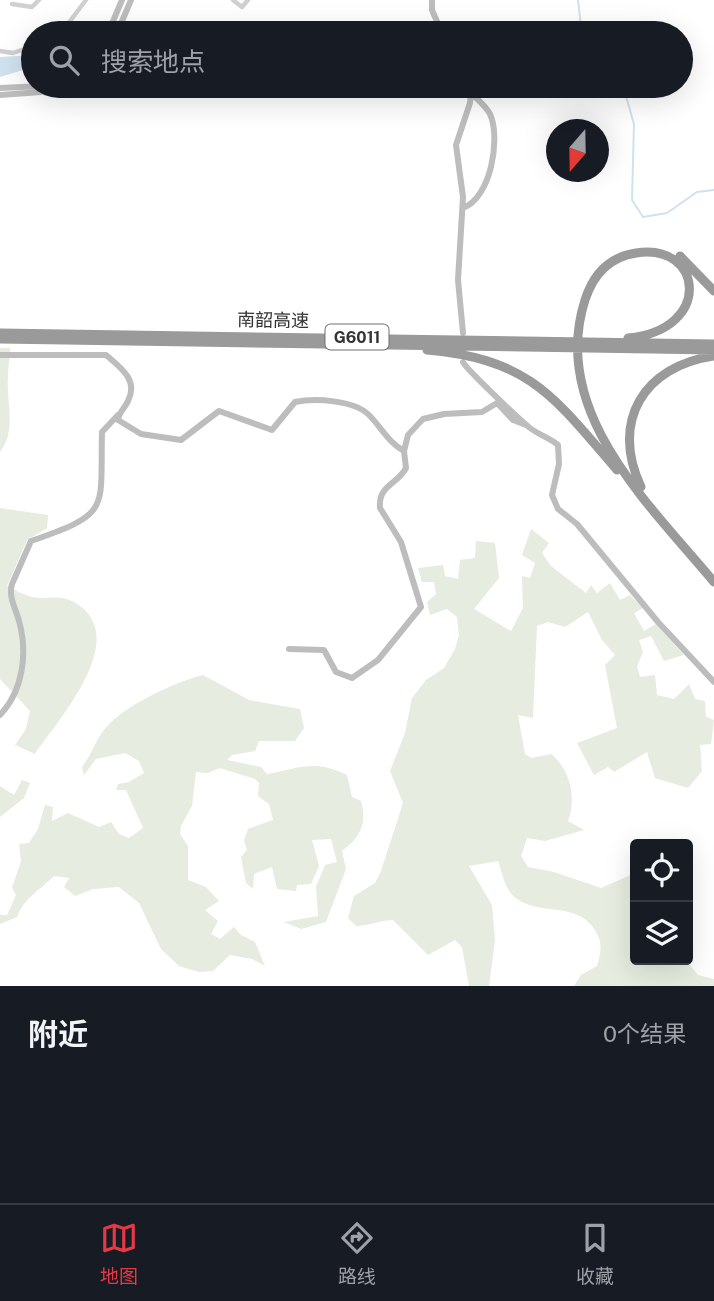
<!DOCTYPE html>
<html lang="zh">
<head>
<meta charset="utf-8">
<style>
  :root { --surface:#171b24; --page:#242831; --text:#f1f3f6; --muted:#9ea1a6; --line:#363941; --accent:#e63946 }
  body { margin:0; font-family:"Public Sans","Noto Sans SC",sans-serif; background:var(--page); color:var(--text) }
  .controls { position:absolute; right:21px; bottom:21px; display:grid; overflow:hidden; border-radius:7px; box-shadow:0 7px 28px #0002 }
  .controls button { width:63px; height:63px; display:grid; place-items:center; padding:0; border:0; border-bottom:2px solid var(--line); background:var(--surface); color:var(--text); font:35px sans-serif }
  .compass { position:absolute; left:546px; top:119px; width:63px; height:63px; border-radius:50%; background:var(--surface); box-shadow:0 7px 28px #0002; rotate:200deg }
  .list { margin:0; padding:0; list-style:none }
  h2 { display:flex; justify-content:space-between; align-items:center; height:91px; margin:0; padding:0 28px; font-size:30px }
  h2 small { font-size:23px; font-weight:400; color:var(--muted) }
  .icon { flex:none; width:38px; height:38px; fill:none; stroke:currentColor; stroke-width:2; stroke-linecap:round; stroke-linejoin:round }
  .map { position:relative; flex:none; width:714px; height:986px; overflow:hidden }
  .search { position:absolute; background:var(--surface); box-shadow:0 7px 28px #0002; left:21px; right:21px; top:21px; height:77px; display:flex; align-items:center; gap:18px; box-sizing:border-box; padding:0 24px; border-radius:38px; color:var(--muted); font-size:26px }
  .sheet { height:217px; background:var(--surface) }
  nav { display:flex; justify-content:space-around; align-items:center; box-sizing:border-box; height:98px; border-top:2px solid var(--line); background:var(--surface); font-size:19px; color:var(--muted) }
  nav a { display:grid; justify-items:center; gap:4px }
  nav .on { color:var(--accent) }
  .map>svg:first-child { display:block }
  .green { fill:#e6ecdf }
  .water { fill:#cfe2ee }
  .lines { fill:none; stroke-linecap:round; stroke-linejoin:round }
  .stream { stroke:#cfe2ee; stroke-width:2 }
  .street { stroke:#d0d0d0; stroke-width:4.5 }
  .secondary { stroke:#bdbdbd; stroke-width:6 }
  .highway { stroke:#9a9a9a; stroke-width:9 }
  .labels { text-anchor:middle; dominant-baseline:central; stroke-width:7; stroke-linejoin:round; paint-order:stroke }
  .shield { fill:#fff; stroke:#707070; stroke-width:2 }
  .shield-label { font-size:16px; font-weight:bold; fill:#333 }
  .street-label { font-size:18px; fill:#333; stroke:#fff }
</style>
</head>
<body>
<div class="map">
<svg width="714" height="986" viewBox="0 0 714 986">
  <rect width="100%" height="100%" fill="#fff"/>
  <path class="green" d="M0,348H10C10,358 8,366 8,376C6,402 17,430 0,452Z
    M0,508L48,515L47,528L27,540L7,586C14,589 23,595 32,597C46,600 59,594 74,602C134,636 58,720 35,754L15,745L26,729L30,711L0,679Z
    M531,529L549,543L542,553L551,566L586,593L591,585L597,593L610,583L620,600L630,595L643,608L634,613L644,631L656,624L684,655L664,661L651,636L639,640L643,652L637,666L640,677L655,675L657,695L674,699L689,684L695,699L705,701L706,717L714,720L711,744L700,745L702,771L688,788L655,778L647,752L614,772L608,767L594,775L577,743L617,728L605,665L615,655L602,640L588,612L565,627L548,622L537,626L533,718L518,715L525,754L531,758L551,754C570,769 577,798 568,821L584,830L545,841L527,838L521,856L528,867L554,872L601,888L635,873V960H686L698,975L714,979V986H574L581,975L597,966C601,952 603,943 595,930C576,901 542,916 517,899C505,891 503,875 498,861L469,866L492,905L495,940L489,986H469L462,947L455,940L428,955L393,920C379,920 370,926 356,926L348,918L354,896L375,883L381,871L403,803L390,771L405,733L412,698L426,680L444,668L455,649L459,635L457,617L447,609L430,615L427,602L436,594L434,582H422L418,568L443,565L445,576L458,579L460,560L475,558L476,541L495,543L499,578L474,609L511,631L523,608L522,576L530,578L535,563L522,555Z
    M203,675L249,700L300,709L304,728L295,741H259L255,751L232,755L227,760L261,767L267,774C301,768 314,759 347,775L352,797L361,801C368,824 359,838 342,851L346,869L326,922L301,929L284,922L318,916L316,887L325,865L337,862L331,839L312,840L319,866L311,884L297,885L296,891L277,889L272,867L254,874L253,889L246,883L241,857L247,850L244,840L248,829L273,820L269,804L258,796L259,783L255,779L220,768L208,773L196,772L192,806L181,826L180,834L188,846V880L206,887L219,901L205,910L218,921L211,934L220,939L234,927L241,935L255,942L265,966L252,959L230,955L213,971L199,972L179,966L161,949L139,903L119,887L93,889L75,896L64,887L69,878L54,876C40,890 24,898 17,917L0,924V915H7L16,895L12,888L21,861L19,844L29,843L38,829L45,805L53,807L52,821L68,813L99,827L111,822L119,834L129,838L143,828L126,790H116L118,784L129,782L144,773L139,761L125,753L96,759L84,775L82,767C91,756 93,746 101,734C117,708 175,682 203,675Z
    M22,780L30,783L24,798L0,817V786L14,795Z"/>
  <path class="water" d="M33,55V67L0,77V57Z"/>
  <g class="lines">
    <path class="stream" d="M578,0L581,26L587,33
      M623,86L634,124L632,200L643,217L667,213L697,192L714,190"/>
    <path class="street" d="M233,0L242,7L248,0
      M12,4L32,7L39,0
      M61,33L86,0
      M0,51L13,53L33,46"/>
    <path class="secondary" d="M432,0V10L442,33
      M108,33L122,0
      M117,33L131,0
      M0,88L42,86
      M0,95L41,92L59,86
      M463,208C491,198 501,138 490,114C486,106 477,99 471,93
      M463,333L458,280L463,197L456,145L470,103L471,93L468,86
      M0,355H106C120,367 139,380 128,401C125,408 119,412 118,420L141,434L181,440L219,411L272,430L295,402C315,398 354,400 369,415C381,427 389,443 404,451
      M463,362C465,368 521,421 530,428C539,435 550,438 558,445L559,464L552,495L558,509L577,524L658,622L714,682
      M289,649L324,650L336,672L352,678L378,660L421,607L401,542L380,508C378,485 397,485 406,468L404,451L408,435L423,419L444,414L482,412L497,403L513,420L526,425
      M0,715C23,691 28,653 19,621C16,609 8,597 12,584L31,541C112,513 100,511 102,432L118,415"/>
    <path class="highway" d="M680,256L714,291
      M0,333L714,344
      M628,338C714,330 703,242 636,253C609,257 593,275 585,300C549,412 650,505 714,582
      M0,339L714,350
      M427,350C530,359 554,397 617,470
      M641,487C610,421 644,366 714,356"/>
  </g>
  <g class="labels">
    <rect class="shield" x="325.5" y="324.5" width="63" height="25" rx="5"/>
    <g class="shield-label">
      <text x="357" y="337">G6011</text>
    </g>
    <g class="street-label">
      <text transform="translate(273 320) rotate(1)">南韶高速</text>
    </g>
  </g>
</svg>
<div class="controls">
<button><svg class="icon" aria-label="locate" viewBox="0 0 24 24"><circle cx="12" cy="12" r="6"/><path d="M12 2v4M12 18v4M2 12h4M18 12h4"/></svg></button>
<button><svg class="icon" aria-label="layers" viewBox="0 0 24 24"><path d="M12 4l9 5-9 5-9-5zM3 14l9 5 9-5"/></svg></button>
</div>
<svg class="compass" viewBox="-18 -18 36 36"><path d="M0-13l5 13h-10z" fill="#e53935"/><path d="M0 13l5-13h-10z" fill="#9ea1a6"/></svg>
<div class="search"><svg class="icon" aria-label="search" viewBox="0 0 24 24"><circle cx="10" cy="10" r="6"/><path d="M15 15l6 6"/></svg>搜索地点</div>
</div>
<section class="sheet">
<h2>附近<small>0个结果</small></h2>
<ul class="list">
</ul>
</section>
<nav>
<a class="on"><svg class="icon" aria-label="map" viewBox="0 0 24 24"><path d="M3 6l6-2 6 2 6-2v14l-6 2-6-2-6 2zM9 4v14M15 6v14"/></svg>地图</a>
<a><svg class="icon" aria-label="directions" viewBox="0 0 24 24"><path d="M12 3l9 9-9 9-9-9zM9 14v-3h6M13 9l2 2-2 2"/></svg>路线</a>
<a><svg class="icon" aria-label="saved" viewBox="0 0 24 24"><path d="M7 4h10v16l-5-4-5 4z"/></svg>收藏</a>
</nav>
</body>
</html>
